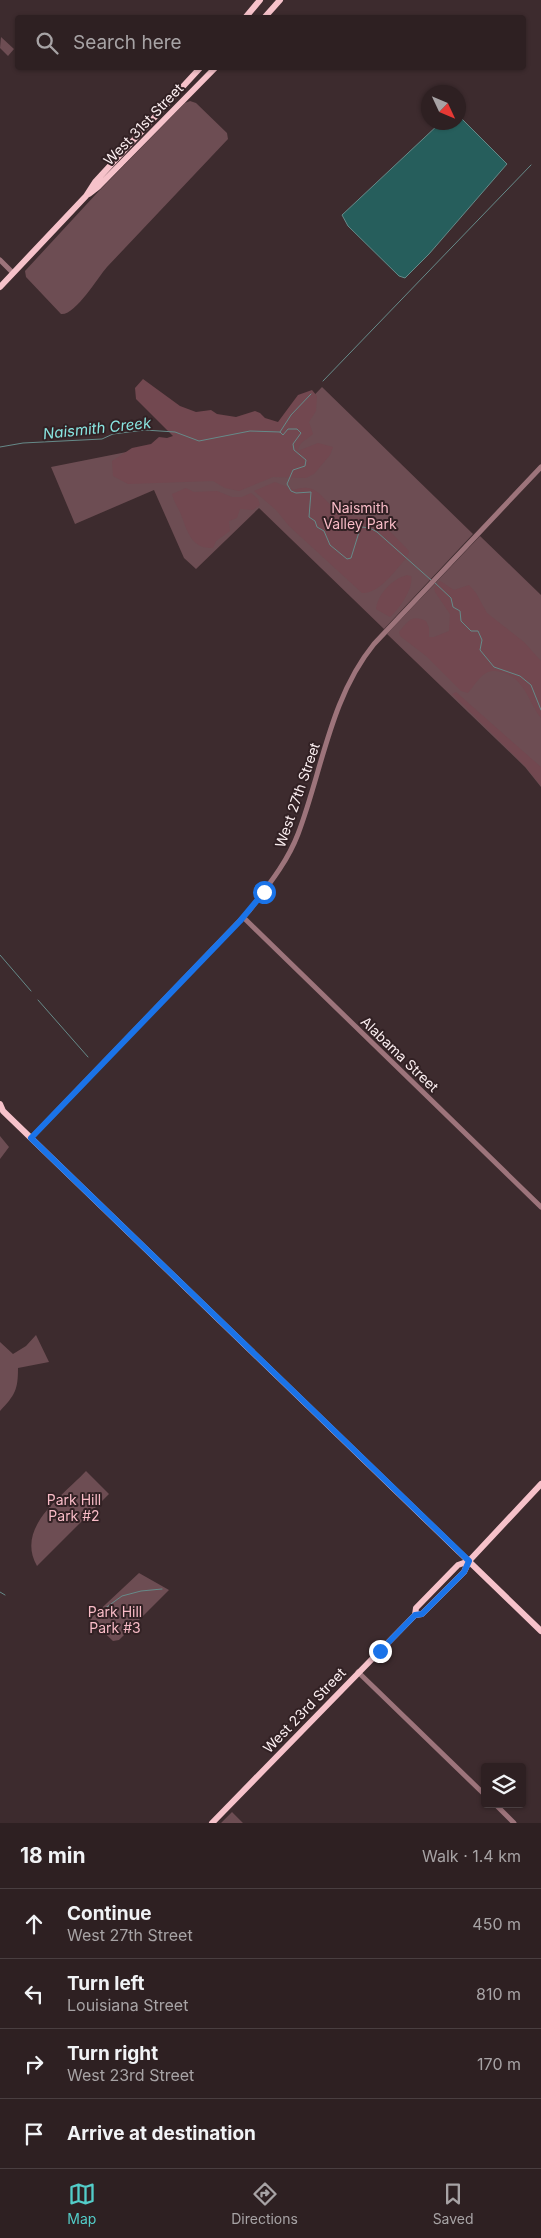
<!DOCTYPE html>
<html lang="en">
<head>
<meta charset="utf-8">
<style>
  :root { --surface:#2e2022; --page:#36282a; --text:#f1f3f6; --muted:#a7a3a5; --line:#493e40; --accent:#53cdc9 }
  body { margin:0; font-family:Inter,sans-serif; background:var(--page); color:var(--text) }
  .controls { position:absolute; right:15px; bottom:15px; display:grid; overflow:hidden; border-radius:5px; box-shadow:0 1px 4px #0004 }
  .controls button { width:45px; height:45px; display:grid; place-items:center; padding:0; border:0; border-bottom:1px solid var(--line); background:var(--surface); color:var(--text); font:25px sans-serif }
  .compass { position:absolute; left:421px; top:85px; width:45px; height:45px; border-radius:50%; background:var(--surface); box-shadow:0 1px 4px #0004; rotate:134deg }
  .stop { position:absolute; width:15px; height:15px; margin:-11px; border:4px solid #1a73e8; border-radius:50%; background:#fff }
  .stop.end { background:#1a73e8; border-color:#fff; box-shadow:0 1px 5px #0008 }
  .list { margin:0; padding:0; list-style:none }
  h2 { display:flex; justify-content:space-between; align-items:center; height:65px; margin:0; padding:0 20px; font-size:21px }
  h2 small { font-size:16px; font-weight:400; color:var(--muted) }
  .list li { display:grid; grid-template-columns:32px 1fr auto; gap:15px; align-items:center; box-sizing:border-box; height:70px; padding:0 20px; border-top:1px solid var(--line) }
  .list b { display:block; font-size:19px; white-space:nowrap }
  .list p { margin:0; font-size:16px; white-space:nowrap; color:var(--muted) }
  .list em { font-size:16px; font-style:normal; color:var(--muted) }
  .icon { flex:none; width:28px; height:28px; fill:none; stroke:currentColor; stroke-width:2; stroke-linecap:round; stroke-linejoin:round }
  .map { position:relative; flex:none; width:541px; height:1823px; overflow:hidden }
  .search { position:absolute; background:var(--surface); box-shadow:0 1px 4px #0004; left:15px; right:15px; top:15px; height:55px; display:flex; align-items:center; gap:12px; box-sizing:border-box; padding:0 18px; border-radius:5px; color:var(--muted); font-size:19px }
  .sheet { height:345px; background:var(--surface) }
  nav { display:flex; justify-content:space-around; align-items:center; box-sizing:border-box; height:70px; border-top:1px solid var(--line); background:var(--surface); font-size:14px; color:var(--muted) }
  nav a { display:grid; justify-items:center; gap:2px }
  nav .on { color:var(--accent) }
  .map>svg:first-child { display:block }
  .green { fill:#6d4d53 }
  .forest { fill:#724850 }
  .water { fill:#265e5c; stroke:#668a89 }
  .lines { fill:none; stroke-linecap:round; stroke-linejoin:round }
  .stream { stroke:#668a89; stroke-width:1 }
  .minor { stroke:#9d747b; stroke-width:5 }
  .major { stroke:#f6c2ca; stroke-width:6 }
  .route { stroke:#1a73e8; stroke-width:6 }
  .labels { text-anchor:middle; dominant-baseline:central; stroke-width:4; stroke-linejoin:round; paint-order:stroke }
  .street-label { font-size:14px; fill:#fceff1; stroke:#322124 }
  .park-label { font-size:14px; fill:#f9bcc7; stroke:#322124 }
  .water-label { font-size:15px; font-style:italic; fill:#89e5e1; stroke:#322124 }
</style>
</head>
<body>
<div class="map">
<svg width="541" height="1823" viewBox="0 0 541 1823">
  <rect width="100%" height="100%" fill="#3d2b2e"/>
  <path class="green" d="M1,37L14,49L8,56L0,48Z
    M190,101L196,103L227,133L228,139L107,267C98,277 75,316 61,314L26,277L25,271L97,193L185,103Z
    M322,387L473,534L384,629L259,508L196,569L184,558L154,490L75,524L51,467L187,440L231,482Z
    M480,536L541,595V787L525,767L387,634Z
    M0,1136L9,1147L0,1159Z
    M36,1335L49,1362L18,1368C18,1390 15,1395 0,1411V1342L13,1354L26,1346Z
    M86,1471L109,1494L37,1566C15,1527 62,1497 86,1471Z
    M139,1573L169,1590L119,1640L113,1641L90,1619Z
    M232,1812L243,1823H221Z"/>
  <path class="forest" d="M143,379L180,406L196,412L211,410L217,414L236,417L255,411L260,413L265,418L278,422L298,395L312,390L317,396L316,411L309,422L313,434C307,440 299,441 298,451L318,443L333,447L330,455L314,474L306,478L273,477L239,491L225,488L213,481L128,484L113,476L112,461L132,448L151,444L159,437L167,438L173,436L136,399L135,388Z
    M275,482L294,490C318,481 323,502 339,512C348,519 363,516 374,520C387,526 399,541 409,551L408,556C397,568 380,594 362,593L289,526L276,510L254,491Z
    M186,488L194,492L217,491L232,497H242L251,493L258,499L260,505L253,510L240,509L237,518L229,521L230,531L216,541L213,548C190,549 187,529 180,512C177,506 174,502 172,494Z
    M407,575L411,576C414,588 399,609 390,617L376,609C378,594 392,579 407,575Z
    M440,581L454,590L469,585L476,593L487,613L524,642L541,661V718C528,701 525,678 501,672C497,671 491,670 486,673C479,677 473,687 468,693L461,691L426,656L400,636L399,632C408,621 412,614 426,621L429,628V637H434L449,631L450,614L435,592L434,588Z
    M456,692L541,767V786L526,767L452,694Z"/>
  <path class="water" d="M459,116L507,164L429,254L405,278L399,276L348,226L342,215L440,123L458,122Z"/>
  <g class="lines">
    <path class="stream" d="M323,381L531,165
      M280,432L291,415L311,394
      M0,447L23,443L102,439L113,434L145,430L175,432L199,441L250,431L280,432L283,435L288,429H297L301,433L293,444L294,450L306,460L305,466L293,470L287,484L291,491L296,493L311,492L309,517L315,521L317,527L324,531L330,545L347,559L351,558L360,529L362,527L370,528L377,532L431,580
      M434,582L451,598L453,607L460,611L461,621L471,631H478L482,640L480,650L494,667L520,676L531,685L541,710
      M0,955L31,991
      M38,1000L88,1057
      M0,1592L5,1595
      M97,1614L122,1596L141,1591L162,1589"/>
    <path class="minor" d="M0,260L13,273
      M243,917L541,1207
      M31,1138L249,911C267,887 287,863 298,834C322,771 330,698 374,644L541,467
      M358,1672L485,1795
      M495,1804L514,1823"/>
    <path class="major" d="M245,18L260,0
      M264,18L280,0
      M89,194L98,187L215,68
      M0,287L86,196L95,182L200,68
      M0,1104L3,1111L541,1631
      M415,1615L416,1608L458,1565L469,1561
      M212,1823L415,1615L422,1614L464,1572L469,1561L541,1484"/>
  </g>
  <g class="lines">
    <path class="route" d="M264,892L240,921L31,1138L469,1561L464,1572L422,1614L415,1615L380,1651"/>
  </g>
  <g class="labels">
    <g class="street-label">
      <text transform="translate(143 124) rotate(-46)">West 31st Street</text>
      <text transform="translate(297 795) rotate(-71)">West 27th Street</text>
      <text transform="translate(400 1054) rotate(44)">Alabama Street</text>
      <text transform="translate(304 1710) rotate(-46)">West 23rd Street</text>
    </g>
    <g class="park-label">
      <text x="360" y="507">Naismith<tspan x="360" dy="16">Valley Park</tspan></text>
      <text x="74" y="1499">Park Hill<tspan x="74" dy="16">Park #2</tspan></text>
      <text x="115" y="1611">Park Hill<tspan x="115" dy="16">Park #3</tspan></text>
    </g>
    <g class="water-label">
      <text transform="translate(97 428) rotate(-6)">Naismith Creek</text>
    </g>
  </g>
</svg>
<div class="controls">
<button><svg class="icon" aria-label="layers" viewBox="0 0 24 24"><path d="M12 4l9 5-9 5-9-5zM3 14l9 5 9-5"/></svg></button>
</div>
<svg class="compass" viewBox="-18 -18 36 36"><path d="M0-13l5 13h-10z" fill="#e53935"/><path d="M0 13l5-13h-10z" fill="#a7a3a5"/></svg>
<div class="stop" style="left:264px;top:892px"></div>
<div class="stop end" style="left:380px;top:1651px"></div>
<div class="search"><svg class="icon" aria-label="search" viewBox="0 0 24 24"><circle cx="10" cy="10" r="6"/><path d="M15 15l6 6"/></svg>Search here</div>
</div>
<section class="sheet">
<h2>18 min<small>Walk · 1.4 km</small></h2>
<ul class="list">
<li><svg class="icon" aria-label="ahead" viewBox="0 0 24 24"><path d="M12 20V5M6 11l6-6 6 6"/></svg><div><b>Continue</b><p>West 27th Street</p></div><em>450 m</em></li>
<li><svg class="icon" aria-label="left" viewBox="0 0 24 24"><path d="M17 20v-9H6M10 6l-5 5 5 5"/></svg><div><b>Turn left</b><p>Louisiana Street</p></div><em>810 m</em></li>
<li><svg class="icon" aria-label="right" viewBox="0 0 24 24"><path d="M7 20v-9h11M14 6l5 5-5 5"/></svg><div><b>Turn right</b><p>West 23rd Street</p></div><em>170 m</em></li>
<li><svg class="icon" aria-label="arrive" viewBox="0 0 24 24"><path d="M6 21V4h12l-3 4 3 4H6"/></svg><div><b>Arrive at destination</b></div></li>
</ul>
</section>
<nav>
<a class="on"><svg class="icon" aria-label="map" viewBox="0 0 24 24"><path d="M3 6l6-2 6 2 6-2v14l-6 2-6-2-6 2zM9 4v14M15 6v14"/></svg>Map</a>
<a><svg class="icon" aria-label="directions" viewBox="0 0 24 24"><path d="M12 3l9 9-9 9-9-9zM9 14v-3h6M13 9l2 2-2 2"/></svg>Directions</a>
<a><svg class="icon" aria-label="saved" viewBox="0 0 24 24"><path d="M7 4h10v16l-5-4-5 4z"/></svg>Saved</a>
</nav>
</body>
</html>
